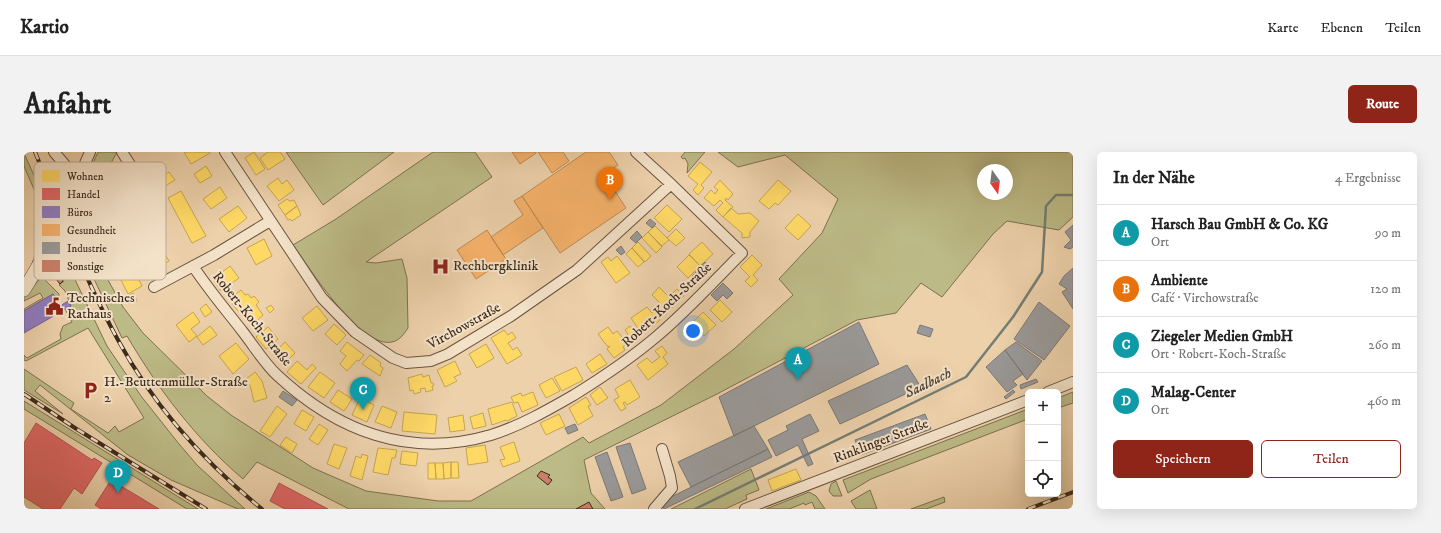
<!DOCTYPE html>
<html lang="de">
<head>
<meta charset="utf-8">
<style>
  :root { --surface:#fff; --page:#f2f2f2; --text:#222; --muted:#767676; --line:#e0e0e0; --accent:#8f2418 }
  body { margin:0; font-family:"IM FELL DW Pica",serif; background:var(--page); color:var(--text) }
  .controls { position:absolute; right:12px; bottom:12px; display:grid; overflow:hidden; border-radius:6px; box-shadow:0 4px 16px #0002 }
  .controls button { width:36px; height:36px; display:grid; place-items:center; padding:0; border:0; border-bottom:1px solid var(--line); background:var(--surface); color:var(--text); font:20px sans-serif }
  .compass { position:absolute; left:953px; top:12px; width:36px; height:36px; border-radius:50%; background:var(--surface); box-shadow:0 4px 16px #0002; rotate:166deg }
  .you { position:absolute; left:669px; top:179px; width:14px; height:14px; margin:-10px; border:3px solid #fff; border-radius:50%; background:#1a73e8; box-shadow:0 0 0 6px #1a73e833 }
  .badge { display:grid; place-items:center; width:26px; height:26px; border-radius:50%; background:var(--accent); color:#fff; font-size:13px; font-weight:700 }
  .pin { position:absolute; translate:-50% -33px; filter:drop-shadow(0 1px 2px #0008) }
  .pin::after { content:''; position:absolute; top:21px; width:14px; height:12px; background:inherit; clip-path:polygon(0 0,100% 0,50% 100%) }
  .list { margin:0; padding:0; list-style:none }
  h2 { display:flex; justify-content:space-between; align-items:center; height:52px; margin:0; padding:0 16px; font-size:17px }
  h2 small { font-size:13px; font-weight:400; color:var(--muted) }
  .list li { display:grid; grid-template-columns:26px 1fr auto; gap:12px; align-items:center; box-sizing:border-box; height:56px; padding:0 16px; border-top:1px solid var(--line) }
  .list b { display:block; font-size:15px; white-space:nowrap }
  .list p { margin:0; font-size:13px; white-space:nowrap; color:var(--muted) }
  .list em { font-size:13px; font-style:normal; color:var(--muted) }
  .actions { display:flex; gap:8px; padding:12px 16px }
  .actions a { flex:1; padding:9px 0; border:1px solid var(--accent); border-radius:6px; text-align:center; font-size:14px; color:var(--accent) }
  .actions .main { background:var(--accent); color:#fff }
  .icon { flex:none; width:22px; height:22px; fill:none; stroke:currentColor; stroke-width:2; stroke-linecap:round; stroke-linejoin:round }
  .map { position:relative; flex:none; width:1049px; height:357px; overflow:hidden; border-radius:6px }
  header { display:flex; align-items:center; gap:24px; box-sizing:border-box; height:56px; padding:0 20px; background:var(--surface); border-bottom:1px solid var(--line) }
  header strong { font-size:19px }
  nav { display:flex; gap:22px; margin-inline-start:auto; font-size:14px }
  .intro { display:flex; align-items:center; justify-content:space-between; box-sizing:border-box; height:96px; padding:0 24px }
  h1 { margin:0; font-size:28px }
  .button { padding:10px 18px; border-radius:6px; background:var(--accent); color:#fff; font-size:14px; font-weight:700 }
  main { display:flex; gap:24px; padding:0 24px }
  aside { flex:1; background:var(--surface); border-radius:6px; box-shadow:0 4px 16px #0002 }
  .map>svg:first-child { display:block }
  .green { fill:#bcba86; stroke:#7c7251; fill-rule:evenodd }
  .homes { fill:#ffd966; stroke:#c4a550 }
  .shops { fill:#e06666; stroke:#af5450 }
  .offices { fill:#8e7cc3; stroke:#756491 }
  .health { fill:#f6b26b; stroke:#be8a53 }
  .industry { fill:#999; stroke:#7d7874 }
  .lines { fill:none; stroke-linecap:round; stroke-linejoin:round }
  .stream { stroke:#747e74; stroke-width:2.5 }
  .building { fill:#ca8068; stroke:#3c2b1c }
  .minor-casing { stroke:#685440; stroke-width:12 }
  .tertiary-casing { stroke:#685440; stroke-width:14 }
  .minor { stroke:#f3e1c8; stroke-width:10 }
  .tertiary { stroke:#f3e1c8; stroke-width:13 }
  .rail-casing { stroke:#3c2b1c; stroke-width:4 }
  .rail { stroke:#f3e1c8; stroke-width:2.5; stroke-dasharray:8; stroke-linecap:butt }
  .labels { text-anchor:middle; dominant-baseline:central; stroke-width:4; stroke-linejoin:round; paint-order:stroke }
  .poi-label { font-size:14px; fill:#3c2b1c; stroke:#f3e1c8; text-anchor:start }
  .street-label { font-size:14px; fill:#3c2b1c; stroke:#f3e1c8 }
  .water-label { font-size:15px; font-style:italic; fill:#4f4739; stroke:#f3e1c8 }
  .key { fill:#f3e1c8; stroke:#bcaa94; stroke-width:1 }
  .key-label { font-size:11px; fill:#3c2b1c }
</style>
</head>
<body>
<header>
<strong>Kartio</strong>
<nav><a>Karte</a><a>Ebenen</a><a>Teilen</a></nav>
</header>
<div class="intro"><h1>Anfahrt</h1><a class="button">Route</a></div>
<main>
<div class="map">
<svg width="1049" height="357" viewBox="0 0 1049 357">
  <rect width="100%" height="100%" fill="#edd1ab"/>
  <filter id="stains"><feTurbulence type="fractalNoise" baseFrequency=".005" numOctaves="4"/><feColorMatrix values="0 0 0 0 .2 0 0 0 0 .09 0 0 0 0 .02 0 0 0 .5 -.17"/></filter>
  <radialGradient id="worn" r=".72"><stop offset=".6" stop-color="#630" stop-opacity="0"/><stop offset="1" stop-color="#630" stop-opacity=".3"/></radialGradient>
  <path class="green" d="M74,0H93L73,37L59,83L99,155L119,181L183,244L207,263L289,316L342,339L414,349H447L559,285L565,291L637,253L710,197L769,143L755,127L798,81L814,47L761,3L714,15L694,0H1049V65L1035,78L983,69L969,82L918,145L897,131L872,161L833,168L693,242L560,308L567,341L581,357H325L233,310L219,327C172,287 134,237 103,184L98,186L71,129L44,67ZM959,18H983V42H959Z
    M262,0H370L299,53Z
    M409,0H451L468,25L342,110L352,111L378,107L383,126L384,176C380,182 375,189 368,190C336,197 285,115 269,93L312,67Z
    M661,0H681L663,21L664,12L661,6L659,7L657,5Z
    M0,1L29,66L8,112L21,71L20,61L0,14Z
    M43,111L83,194L117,244L155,292L174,314L221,357H214L147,328L104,303L16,233L11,239L39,262L0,238V217L50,251L47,257L84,281L91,274L95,280L120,266L64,176L2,209L0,208V203L3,206L37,187L36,182L39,174L48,170L41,157L47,154L41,139L35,133L40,129L27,114V112Z
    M18,125L35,142V146L32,148L29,142L0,159V157L19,146L16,141L0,149V144Z
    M1049,240V251L1034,256V246Z
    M0,249L174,357H163L0,257Z
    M1004,257V267L847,327L824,341L819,328Z
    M727,317L735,338L722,343L723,347L701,357H647Z
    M812,329L818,344H809L805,339L807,332Z
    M846,338L853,357H832L827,349Z
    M785,340L792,344L801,357H791L788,350L781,353L780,351L765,357H742Z
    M920,345L921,350L902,357H887Z"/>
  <path class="homes" d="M160,0H186V1L167,12Z
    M230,0L241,17L232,23L221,6Z
    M244,0H256L261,7L244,18L236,6Z
    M676,10L688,20L677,33L680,36L674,43L669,38L674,32L664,24Z
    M182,14L188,24L176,31L170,22Z
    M139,18L142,22L145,20L151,28L138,36L129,24Z
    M254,26L258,32L263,28L270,38L255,49L243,34Z
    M696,28L709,42L704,48L702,46L701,48L709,55L699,65L692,58L699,51L696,48L690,54L680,46L687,38L691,42L694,38L690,35Z
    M754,28L767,39L754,53L751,51L745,57L735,49Z
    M196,35L203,46L187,57L179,47Z
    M157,39L182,84L168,91L144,46Z
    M263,47L266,49L270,48L273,54L261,63L254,53Z
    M643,53L658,67L645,80L630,66Z
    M214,54L223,66L205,80L195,67Z
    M273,54L277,63L268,69L266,67L264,68L261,63Z
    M707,56L714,62L726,61L735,69L726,80V85L718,86V81L699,65Z
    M774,62L787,74L774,88L761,76Z
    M631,74L645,88L638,94L624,80Z
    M652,77L661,86L652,94L643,86Z
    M624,80L638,95L632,101L618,86Z
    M240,87L248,104L232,113L223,96Z
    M614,90L627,104L621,110L608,96Z
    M678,90L689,102L676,114L665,102Z
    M608,96L620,110L614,115L602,102Z
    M129,102L133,109L142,104L145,109L132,117L125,105Z
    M665,103L676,114L664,126L653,115Z
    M728,103L738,113L729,123L734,128L727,135L721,129L726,125L716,115Z
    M593,104L606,121L592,131L577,110L584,105L587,109Z
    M206,114L215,126L197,139L189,127Z
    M109,116L118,134L104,142L96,126L102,123L101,121Z
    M635,135L645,145L653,137L660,144L641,162L633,154L636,151L628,143Z
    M217,138L221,143L224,142L227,146L230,144L235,150L232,153L239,163L228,173L224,168L223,169L208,152L212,149L208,145Z
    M109,141L113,149L105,152L102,145Z
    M696,148L708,160L698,170L686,158Z
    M182,152L188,160L181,165L176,157Z
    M247,153L250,157L246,161L242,156Z
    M293,154L304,168L289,179L278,166Z
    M623,155L628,161L630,159L636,168L618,182L607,166Z
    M169,160L176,170L167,177L173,184L165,190L152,173Z
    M679,160L692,173L680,184L668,171Z
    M310,172L322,183L313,193L301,182Z
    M186,174L193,183L179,193L173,185Z
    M606,174L613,183L599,195L601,198L590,206L583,197L586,194L584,195L574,182L584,175L589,182L593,179L599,186L604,182L601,178Z
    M244,175L254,187L242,197L232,185Z
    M480,178L484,183L488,180L492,186L484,191L489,198L493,195L498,203L483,212L467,186Z
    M261,190L271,201L259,213L249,202Z
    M323,190L340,203L335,209L333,208L323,219L316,212L322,204L316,199Z
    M212,191L225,207L209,222L195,204Z
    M462,192L470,206L453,216L445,202Z
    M638,194L643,201L639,205L644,212L624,228L613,213L623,206L628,211L636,205L631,199Z
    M576,202L583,212L568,221L562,212Z
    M346,203L357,211L356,214L359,216L356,224L338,212Z
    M273,209L283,218L288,212L292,216L277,232L263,220Z
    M431,209L437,222L430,225L433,229L421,235L413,218Z
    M552,215L559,228L538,239L530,225Z
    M231,220L238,229L243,246L230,250L226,233L221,228Z
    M296,220L311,231L300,246L284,235Z
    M398,222L399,225L405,223L407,231H409L410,233L408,234L409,238L402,240L401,236L396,237L397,240L390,242L389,238L386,239L384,226Z
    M528,226L536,239L522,246L515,233Z
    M606,228L616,245L603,253L601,250L599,251L602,256L597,259L590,248L595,245L591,237Z
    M576,235L584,246L573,253L566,243Z
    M314,238L328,247L320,259L306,250Z
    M509,240L514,253L498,260L494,250L490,251L487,245L497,241L498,244Z
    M562,245L567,253L564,254L569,264L554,273L545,256Z
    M336,246L350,253L343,270L328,263Z
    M488,250L493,264L483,269L482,268L468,273L464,257Z
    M253,254L263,262L246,285L236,279Z
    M358,254L373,260L367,276L351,270Z
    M278,258L290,265L282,279L270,272Z
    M380,260L413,263L411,282L378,279Z
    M459,261L462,274L449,277L446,265Z
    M535,262L541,274L522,283L516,271Z
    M439,263L441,278L426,280L424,266Z
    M295,272L304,278L294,293L285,287Z
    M262,285L273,292L268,301L256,293Z
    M490,290L496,309L479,315L476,308L481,307L476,295Z
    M310,292L323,296L315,317L303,312Z
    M461,293L464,310L444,313L442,296Z
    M354,296L373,298L371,306H368L364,323L349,320Z
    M378,299L394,301L392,314L376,312Z
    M338,302L344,304L338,328L326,324L332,304L337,306Z
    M427,310V326L420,327L419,311Z
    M427,310H434L435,326H427Z
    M404,311H411L412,327H404Z
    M411,311H419L420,327H412Z
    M772,317L777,328L748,339L744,328Z"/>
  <path class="shops" d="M12,271L68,308L70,306L78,311L58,342L50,336L36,357H19L0,345V291Z
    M87,328L135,357H77L71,353Z
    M255,331L304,357H261L246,349Z"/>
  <path class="offices" d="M29,142L36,154L44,149L47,154L0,181V159Z"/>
  <path class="health" d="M488,0H512V1L496,12Z
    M514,0H539L545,9L528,21Z
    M562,0H585L594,13L573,27L578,35L585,30L602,56L536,101L498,44Z
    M498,44L519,76L479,103L467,85L499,63L490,49Z
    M463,78L482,107L452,127L433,98Z"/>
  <path class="industry" d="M626,67L632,72L628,76L622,71Z
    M1049,73V95L1046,97L1040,95L1047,88L1041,80Z
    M613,79L618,85L612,91L606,86Z
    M597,94L601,100L597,103L592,98Z
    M681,110L687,116L673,129L668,124Z
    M1049,116V157L1038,140L1043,137L1035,132L1040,124Z
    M699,131L709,141L703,147L699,143L693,149L687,143Z
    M1015,150L1046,174L1020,208L990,187Z
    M835,170L855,212L710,284L695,245Z
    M896,173L909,177L906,185L893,181Z
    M992,190L1018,209L1003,228L981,198Z
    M981,198L999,222L989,229L993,233L983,240L962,215Z
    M883,213L897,235L816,272L804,249Z
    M1012,227L1014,230L997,237L996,233Z
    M989,238L991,240L982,247L980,245Z
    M259,239L273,248L268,254L255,245Z
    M786,262L795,279L778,287L789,312L784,314L774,293L752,304L744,288L764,278L762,274Z
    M901,262L907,277L837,303L831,288Z
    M551,272L554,278L544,282L541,276Z
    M730,274L744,297L667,335L654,310Z
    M606,291L622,337L608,342L592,295Z
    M744,297L748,305L640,357L637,350Z
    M583,300L599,345L587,349L571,305Z"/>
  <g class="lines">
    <path class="stream" d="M671,357L942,225L989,165L1018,120L1022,54L1032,43H1049"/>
  </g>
  <path class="building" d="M35,124L39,129L36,132L32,127Z
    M517,319L526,323L524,325L528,328L524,333L513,324Z
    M565,350L569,357H552Z"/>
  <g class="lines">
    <defs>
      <path id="minor" d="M30,0L42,14L56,23L66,0
        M98,0L114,25
        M612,0L647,32
        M169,114C184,137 202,158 219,180C230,194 240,211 253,223C313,279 385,307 467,283C496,274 524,258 550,243C579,225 606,207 632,185C662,160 690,129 718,101L647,32L553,118L487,164L424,202L407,209L382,211L369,206L331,180L298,146L201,0
        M130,135L190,103L246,69
        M1024,240L1049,230
        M630,357L648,336L646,324L638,297
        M721,357L1004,248"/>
      <path id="tertiary" d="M0,138L17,109L56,23"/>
    </defs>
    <use href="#minor" class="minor-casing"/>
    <use href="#tertiary" class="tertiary-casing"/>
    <use href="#minor" class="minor"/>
    <use href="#tertiary" class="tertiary"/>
    <defs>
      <path id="rail" d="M11,0C37,63 61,128 94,188C130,254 180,310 238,357
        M0,242L51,276L182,357
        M1004,357L1049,340"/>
    </defs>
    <use href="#rail" class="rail-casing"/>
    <use href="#rail" class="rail"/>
  </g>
  <defs>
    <symbol id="hospital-bare" viewBox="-9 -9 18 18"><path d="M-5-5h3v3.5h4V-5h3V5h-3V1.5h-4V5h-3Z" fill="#8f2418" stroke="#f3e1c8" stroke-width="2.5" paint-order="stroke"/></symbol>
    <symbol id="civic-bare" viewBox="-9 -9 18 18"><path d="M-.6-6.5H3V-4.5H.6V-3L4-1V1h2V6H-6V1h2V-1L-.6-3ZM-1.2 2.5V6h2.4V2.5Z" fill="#8f2418" stroke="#f3e1c8" stroke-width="2.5" paint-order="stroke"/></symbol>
    <symbol id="parking-bare" viewBox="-9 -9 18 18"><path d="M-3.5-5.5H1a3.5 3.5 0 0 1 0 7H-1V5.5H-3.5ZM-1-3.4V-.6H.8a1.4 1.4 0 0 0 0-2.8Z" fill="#8f2418" stroke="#f3e1c8" stroke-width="2.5" paint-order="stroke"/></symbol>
  </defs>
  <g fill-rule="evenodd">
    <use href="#hospital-bare" x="404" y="102" width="25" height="25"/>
    <use href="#civic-bare" x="18" y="142" width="25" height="25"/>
    <use href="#parking-bare" x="54" y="226" width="25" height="25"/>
  </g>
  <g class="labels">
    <g class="poi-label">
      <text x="429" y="114">Rechbergklinik</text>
      <text x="43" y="146">Technisches<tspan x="43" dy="16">Rathaus</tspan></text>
      <text x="80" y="230">H.-Beuttenmüller-Straße<tspan x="80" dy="16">2</tspan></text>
    </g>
    <g class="street-label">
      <text transform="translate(643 153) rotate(-43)">Robert-Koch-Straße</text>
      <text transform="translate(228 167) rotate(51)">Robert-Koch-Straße</text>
      <text transform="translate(440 174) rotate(-29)">Virchowstraße</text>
      <text transform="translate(857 289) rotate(-21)">Rinklinger Straße</text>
    </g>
    <g class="water-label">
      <text transform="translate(904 231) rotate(-26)">Saalbach</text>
    </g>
  </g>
  <rect x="10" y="10" width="132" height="118" rx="6" class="key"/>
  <rect x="18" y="18" width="18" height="12" fill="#ffd966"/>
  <rect x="18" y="36" width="18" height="12" fill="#e06666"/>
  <rect x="18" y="54" width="18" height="12" fill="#8e7cc3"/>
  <rect x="18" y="72" width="18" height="12" fill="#f6b26b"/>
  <rect x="18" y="90" width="18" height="12" fill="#999"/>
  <rect x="18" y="108" width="18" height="12" fill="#ca8068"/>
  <g class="key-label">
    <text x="43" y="28">Wohnen</text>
    <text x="43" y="46">Handel</text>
    <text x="43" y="64">Büros</text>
    <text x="43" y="82">Gesundheit</text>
    <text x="43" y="100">Industrie</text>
    <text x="43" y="118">Sonstige</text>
  </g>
  <rect width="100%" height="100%" filter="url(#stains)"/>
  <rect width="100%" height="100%" fill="url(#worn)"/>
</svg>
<div class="controls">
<button>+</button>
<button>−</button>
<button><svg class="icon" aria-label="locate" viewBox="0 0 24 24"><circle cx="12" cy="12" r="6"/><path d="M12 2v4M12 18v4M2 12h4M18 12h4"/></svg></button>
</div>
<svg class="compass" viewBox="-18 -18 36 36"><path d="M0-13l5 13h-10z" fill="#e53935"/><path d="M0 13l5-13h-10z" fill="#767676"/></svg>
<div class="you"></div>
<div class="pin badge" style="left:774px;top:228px;background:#0f9aa8">A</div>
<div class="pin badge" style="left:586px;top:48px;background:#e8710a">B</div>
<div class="pin badge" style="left:339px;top:258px;background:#0f9aa8">C</div>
<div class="pin badge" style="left:94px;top:341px;background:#0f9aa8">D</div>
</div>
<aside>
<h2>In der Nähe<small>4 Ergebnisse</small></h2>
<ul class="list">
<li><span class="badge" style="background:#0f9aa8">A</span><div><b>Harsch Bau GmbH &amp; Co. KG</b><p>Ort</p></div><em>90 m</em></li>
<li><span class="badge" style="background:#e8710a">B</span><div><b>Ambiente</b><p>Café · Virchowstraße</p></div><em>120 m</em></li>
<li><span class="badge" style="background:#0f9aa8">C</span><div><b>Ziegeler Medien GmbH</b><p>Ort · Robert-Koch-Straße</p></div><em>260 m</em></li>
<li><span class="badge" style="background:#0f9aa8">D</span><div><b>Malag-Center</b><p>Ort</p></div><em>460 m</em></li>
</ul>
<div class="actions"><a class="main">Speichern</a><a>Teilen</a></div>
</aside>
</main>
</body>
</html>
